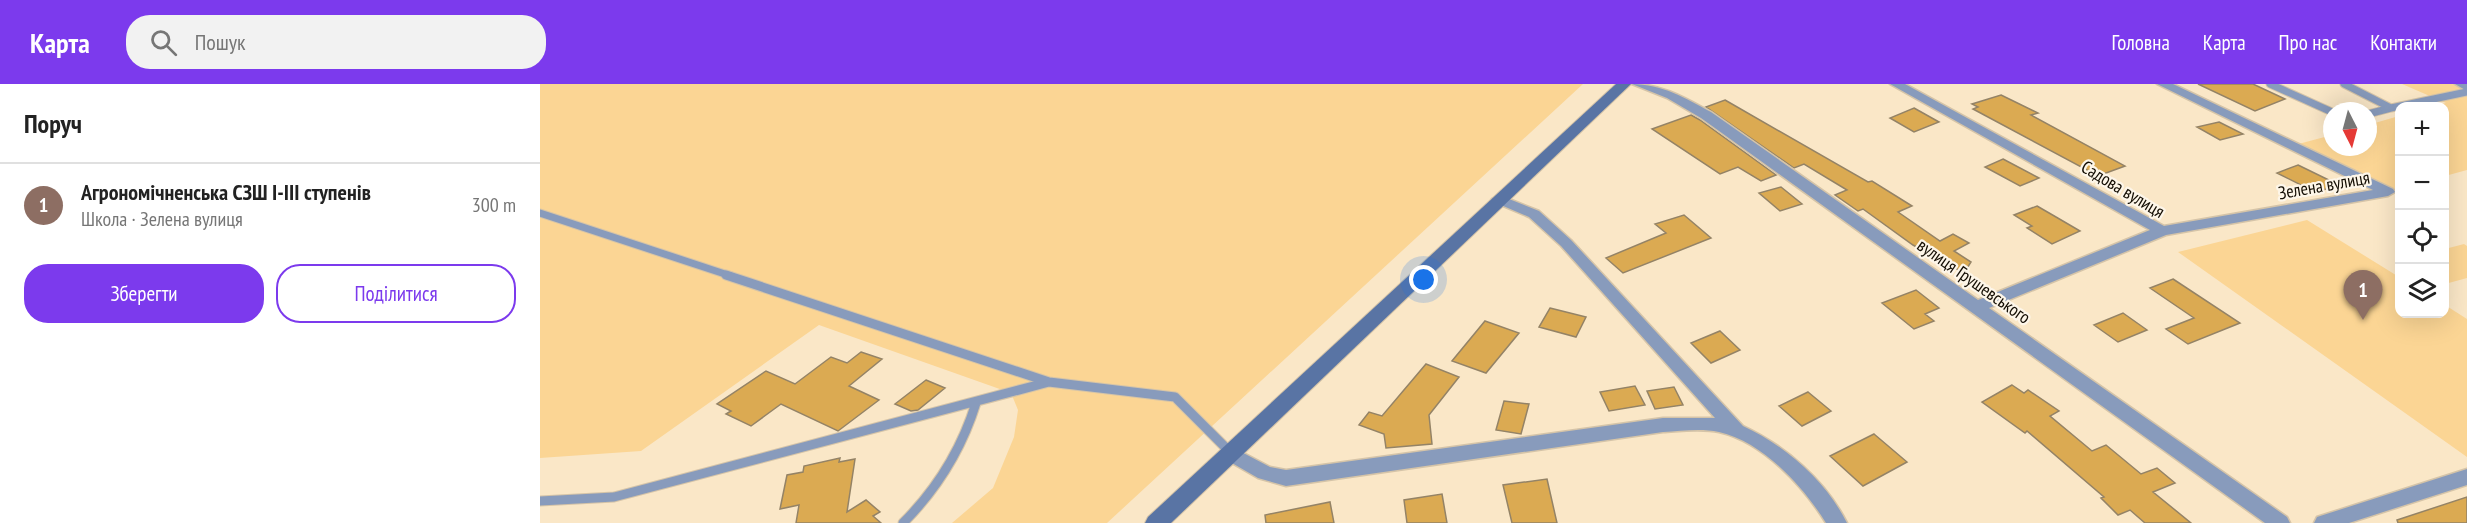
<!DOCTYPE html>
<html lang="uk">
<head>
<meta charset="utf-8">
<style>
  :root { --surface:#fff; --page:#f2f2f2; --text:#222; --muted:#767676; --line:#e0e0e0; --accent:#7c3aed }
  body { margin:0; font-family:"PT Sans Narrow",sans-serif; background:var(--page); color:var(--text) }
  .controls { position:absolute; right:18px; top:18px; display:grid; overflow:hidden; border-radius:12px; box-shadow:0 6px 24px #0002 }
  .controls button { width:54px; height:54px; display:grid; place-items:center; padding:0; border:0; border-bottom:2px solid var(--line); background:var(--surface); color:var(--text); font:30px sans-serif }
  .compass { position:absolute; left:1783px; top:18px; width:54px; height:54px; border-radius:50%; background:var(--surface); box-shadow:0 6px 24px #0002; rotate:174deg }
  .you { position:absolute; left:884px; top:196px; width:21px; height:21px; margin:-15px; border:4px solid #fff; border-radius:50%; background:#1a73e8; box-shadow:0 0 0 9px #1a73e833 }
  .badge { display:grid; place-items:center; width:39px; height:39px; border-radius:50%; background:var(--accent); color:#fff; font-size:20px; font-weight:700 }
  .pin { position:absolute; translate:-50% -50px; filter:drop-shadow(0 2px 3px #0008) }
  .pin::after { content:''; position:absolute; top:32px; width:21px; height:18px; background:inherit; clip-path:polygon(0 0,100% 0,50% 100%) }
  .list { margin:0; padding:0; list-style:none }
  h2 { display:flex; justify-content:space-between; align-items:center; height:78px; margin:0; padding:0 24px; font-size:26px }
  h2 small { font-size:20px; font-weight:400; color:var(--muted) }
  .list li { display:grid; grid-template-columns:39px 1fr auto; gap:18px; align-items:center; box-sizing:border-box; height:84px; padding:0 24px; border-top:2px solid var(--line) }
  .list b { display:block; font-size:22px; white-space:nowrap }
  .list p { margin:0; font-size:20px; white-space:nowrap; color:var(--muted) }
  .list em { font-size:20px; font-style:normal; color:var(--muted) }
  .actions { display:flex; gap:12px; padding:18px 24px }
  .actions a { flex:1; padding:14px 0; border:2px solid var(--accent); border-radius:24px; text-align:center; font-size:21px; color:var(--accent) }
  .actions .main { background:var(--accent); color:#fff }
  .icon { flex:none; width:33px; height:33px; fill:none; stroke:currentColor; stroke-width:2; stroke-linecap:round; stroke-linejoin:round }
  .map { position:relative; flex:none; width:1927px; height:439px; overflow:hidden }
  header { display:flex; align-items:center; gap:36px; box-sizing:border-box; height:84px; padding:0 30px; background:var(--accent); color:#fff }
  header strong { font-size:28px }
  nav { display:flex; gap:33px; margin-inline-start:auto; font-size:21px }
  .search { width:420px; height:54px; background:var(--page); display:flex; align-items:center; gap:15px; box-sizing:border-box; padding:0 21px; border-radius:24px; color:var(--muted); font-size:22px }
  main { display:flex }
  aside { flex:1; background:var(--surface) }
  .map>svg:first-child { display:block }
  .green { fill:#fbd594 }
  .building { fill:#dbaa52; stroke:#948366; stroke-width:1.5 }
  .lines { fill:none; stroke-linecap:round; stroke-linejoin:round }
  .lane-far1-casing { stroke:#d5c4a8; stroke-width:9 }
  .lane-casing { stroke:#d5c4a8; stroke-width:11 }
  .street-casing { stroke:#d5c4a8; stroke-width:3 }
  .secondary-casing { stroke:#d5c4a8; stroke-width:2 }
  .lane-far1 { stroke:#889bbc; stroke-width:7 }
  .lane { stroke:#889bbc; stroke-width:9 }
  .street { fill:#889bbc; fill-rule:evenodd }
  .secondary { fill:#5974a4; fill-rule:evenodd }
  .labels { text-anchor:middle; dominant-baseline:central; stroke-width:4.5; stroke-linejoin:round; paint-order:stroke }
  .street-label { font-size:18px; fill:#130d03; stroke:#fdf6e9 }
</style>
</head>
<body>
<header>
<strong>Карта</strong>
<div class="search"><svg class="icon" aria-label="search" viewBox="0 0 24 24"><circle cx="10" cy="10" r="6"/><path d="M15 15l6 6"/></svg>Пошук</div>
<nav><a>Головна</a><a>Карта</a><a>Про нас</a><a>Контакти</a></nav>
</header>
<main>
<aside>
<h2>Поруч<small></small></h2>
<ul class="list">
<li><span class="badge" style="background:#8d6e63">1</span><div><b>Агрономічненська СЗШ І-ІІІ ступенів</b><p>Школа · Зелена вулиця</p></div><em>300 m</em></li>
</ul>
<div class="actions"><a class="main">Зберегти</a><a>Поділитися</a></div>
</aside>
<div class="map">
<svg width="1927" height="439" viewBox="0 0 1927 439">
  <rect width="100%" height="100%" fill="#fae7c7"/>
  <path class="green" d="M0,0H1043L567,439H412L453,404L474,353L478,326L471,309L279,241L101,367L0,374Z
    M1862,0H1927V86L1905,92L1904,22H1894L1906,19Z
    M1859,32V105L1848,108L1751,62L1792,51V63H1828V41Z
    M1767,136L1859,193L1860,230H1904L1905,221L1927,235V373L1638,168Z
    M1924,160L1927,162V194L1905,200V165Z"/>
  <path class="building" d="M1658,0H1713L1745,15L1715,27Z
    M1461,11L1498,29L1491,31L1585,82L1558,92L1433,25L1438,23L1432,20Z
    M1185,16L1328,98L1332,97L1372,122L1358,128L1400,157L1413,150L1429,159L1414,167L1431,178L1424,189L1373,161L1323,125L1318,127L1295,111L1307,106L1264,80L1254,84L1166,23Z
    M1374,24L1399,38L1374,48L1350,34Z
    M1151,31L1160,36L1236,91L1221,97L1198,83L1180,90L1112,45Z
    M1679,38L1703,50L1680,56L1657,43Z
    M1463,75L1499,94L1480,102L1445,83Z
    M1758,81L1797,100L1777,109L1737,89Z
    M1241,103L1262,120L1240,127L1219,109Z
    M1497,122L1516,133L1540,147L1512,160L1487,144L1492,142L1474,131Z
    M1144,131L1171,154L1083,189L1066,174L1126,149L1115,140Z
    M1633,195L1700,239L1648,260L1626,245L1654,234L1610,204Z
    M1376,206L1399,224L1385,230L1394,237L1374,245L1342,219Z
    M1010,224L1046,233L1036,253L999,243Z
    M1583,229L1607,246L1578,258L1554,241Z
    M945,237L979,249L946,289L912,277Z
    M1180,247L1200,266L1171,279L1151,259Z
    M321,268L342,275L309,302L339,316L298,347L241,320L211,342L186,330L191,327L177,320L226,287L255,300L291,273L307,279Z
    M886,280L919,293L889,331L892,360L846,364L844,350L819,341L829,328L842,332Z
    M386,296L405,304L378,326L371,327L355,320Z
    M1472,301L1484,309L1488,306L1519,327L1510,332L1552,367L1566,361L1601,390L1617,384L1635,399L1613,408L1651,439H1605L1590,426L1578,431L1561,414L1564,413L1487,347L1485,349L1442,318Z
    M1095,302L1105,321L1069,327L1060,308Z
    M1134,303L1143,321L1115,325L1107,307Z
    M1268,308L1291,327L1262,342L1239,322Z
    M964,317L989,320L981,350L956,346Z
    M1334,350L1367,378L1323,402L1290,372Z
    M300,374L299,378L315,375L307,428L326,416L340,428L333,432L341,439H256L259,421L240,425L247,391L263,388L264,382Z
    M1007,395L1017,439H972L963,401Z
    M902,410L907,439H867L864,416Z
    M1927,413V439H1858L1857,436Z
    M790,418L794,439H726L725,431Z"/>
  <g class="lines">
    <defs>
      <path id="lane-far1" d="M1730,0L1792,28
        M1804,0L1851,24L1927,8
        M1828,30L1851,24
        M0,129L191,192"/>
      <path id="lane" d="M186,191L509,298
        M0,417L74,413L509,298L635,313L692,370
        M363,439C396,406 422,364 436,319"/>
      <path id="street" d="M1092,0C1122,0 1145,14 1171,28L1438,216L1610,146L1350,0H1365L1624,142L1833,106L1617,0H1633L1853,105L1855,108L1848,112L1626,151L1449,224L1747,433L1750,439H1725L1161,34L1127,14Z
        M1915,0H1927V7Z
        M959,111L999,127L1031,156L1203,342C1246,362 1286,397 1307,439H1286C1263,402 1223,358 1179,348C1161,344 1141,347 1123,348L746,402L718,394L685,375L682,370L685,365L692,363L730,383L746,386L1123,334H1175L1021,162L989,133L954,118L952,115Z
        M1927,385V401L1809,439H1774L1777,433Z"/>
      <path id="secondary" d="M1076,0H1091L631,439H605L608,433Z"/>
    </defs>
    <use href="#lane-far1" class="lane-far1-casing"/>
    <use href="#lane" class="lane-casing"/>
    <use href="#street" class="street-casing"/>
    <use href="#secondary" class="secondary-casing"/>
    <use href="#lane-far1" class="lane-far1"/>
    <use href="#lane" class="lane"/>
    <use href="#street" class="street"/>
    <use href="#secondary" class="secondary"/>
  </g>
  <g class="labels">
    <g class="street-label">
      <text transform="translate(1784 101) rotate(-10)">Зелена вулиця</text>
      <text transform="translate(1583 105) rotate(31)">Садова вулиця</text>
      <text transform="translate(1434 197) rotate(35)">вулиця Грушевського</text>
    </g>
  </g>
</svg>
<div class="controls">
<button>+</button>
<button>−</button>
<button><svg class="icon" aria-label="locate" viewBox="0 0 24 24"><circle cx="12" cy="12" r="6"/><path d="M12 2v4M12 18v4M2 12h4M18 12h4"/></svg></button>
<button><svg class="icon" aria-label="layers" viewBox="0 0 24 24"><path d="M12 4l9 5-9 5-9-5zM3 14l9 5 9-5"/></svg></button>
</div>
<svg class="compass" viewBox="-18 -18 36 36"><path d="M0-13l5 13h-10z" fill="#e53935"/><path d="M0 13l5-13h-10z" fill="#767676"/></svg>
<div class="you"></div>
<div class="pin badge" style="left:1823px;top:236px;background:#8d6e63">1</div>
</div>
</main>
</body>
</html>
